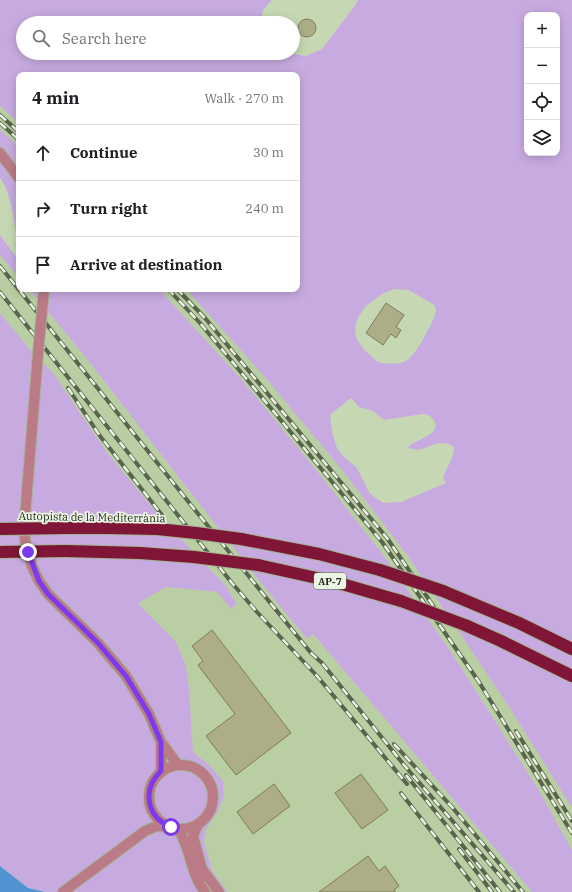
<!DOCTYPE html>
<html lang="en">
<head>
<meta charset="utf-8">
<style>
  :root { --surface:#fff; --page:#f2f2f2; --text:#202124; --muted:#757577; --line:#e0e0e0 }
  body { margin:0; font-family:"IBM Plex Serif",serif; background:var(--page); color:var(--text) }
  .controls { position:absolute; right:12px; top:12px; display:grid; overflow:hidden; border-radius:8px; box-shadow:0 2px 10px #0003 }
  .controls button { width:36px; height:36px; display:grid; place-items:center; padding:0; border:0; border-bottom:1px solid var(--line); background:var(--surface); color:var(--text); font:20px sans-serif }
  .stop { position:absolute; width:12px; height:12px; margin:-9px; border:3px solid #7c3aed; border-radius:50%; background:#fff }
  .stop.end { background:#7c3aed; border-color:#fff; box-shadow:0 1px 4px #0008 }
  .list { margin:0; padding:0; list-style:none }
  h2 { display:flex; justify-content:space-between; align-items:center; height:52px; margin:0; padding:0 16px; font-size:17px }
  h2 small { font-size:13px; font-weight:400; color:var(--muted) }
  .list li { display:grid; grid-template-columns:26px 1fr auto; gap:12px; align-items:center; box-sizing:border-box; height:56px; padding:0 16px; border-top:1px solid var(--line) }
  .list b { display:block; font-size:15px; white-space:nowrap }
  .list em { font-size:13px; font-style:normal; color:var(--muted) }
  .icon { flex:none; width:22px; height:22px; fill:none; stroke:currentColor; stroke-width:2; stroke-linecap:round; stroke-linejoin:round }
  .map { position:relative; flex:none; width:572px; height:892px; overflow:hidden }
  .search { position:absolute; background:var(--surface); box-shadow:0 2px 10px #0003; left:16px; top:16px; width:284px; height:44px; display:flex; align-items:center; gap:10px; box-sizing:border-box; padding:0 14px; border-radius:22px; color:var(--muted); font-size:15px }
  .panel { position:absolute; background:var(--surface); box-shadow:0 2px 10px #0003; left:16px; top:72px; width:284px; height:220px; border-radius:8px }
  .map>svg:first-child { display:block }
  .built { fill:#b9cea2 }
  .green { fill:#c7abe0; fill-rule:evenodd }
  .water { fill:#5093d1 }
  .building { fill:#adae87; stroke:#7d7d58 }
  .lines { fill:none; stroke-linecap:round; stroke-linejoin:round }
  .tertiary-casing { stroke:#a4b494; stroke-width:12 }
  .motorway-casing { stroke:#a4b494; stroke-width:14 }
  .tertiary { stroke:#ba7b86; stroke-width:10 }
  .motorway { stroke:#7f1637; stroke-width:12 }
  .rail-casing { stroke:#59644d; stroke-width:4 }
  .rail { stroke:#ecf5e3; stroke-width:2.5; stroke-dasharray:8; stroke-linecap:butt }
  .tertiary-bridge-casing { stroke:#a4b494; stroke-width:12; stroke-linecap:butt }
  .motorway-bridge-casing { stroke:#a4b494; stroke-width:14; stroke-linecap:butt }
  .tertiary-bridge { stroke:#ba7b86; stroke-width:10 }
  .motorway-bridge { stroke:#7f1637; stroke-width:12 }
  .route { stroke:#7c3aed; stroke-width:5 }
  .labels { text-anchor:middle; dominant-baseline:central; stroke-width:3.5; stroke-linejoin:round; paint-order:stroke }
  .shield { fill:#ecf5e3; stroke:#5b6354; stroke-width:1 }
  .shield-label { font-size:10px; font-weight:bold; fill:#1d2416 }
  .street-label { font-size:11px; fill:#1d2416; stroke:#ecf5e3 }
</style>
</head>
<body>
<div class="map">
<svg width="572" height="892" viewBox="0 0 572 892">
  <rect width="100%" height="100%" fill="#c6d8b3"/>
  <path class="built" d="M0,106L19,123V147L0,130Z
    M0,255L19,278V289H29L83,354L265,588L307,639L313,634L532,892H228L212,870L204,841L206,829L218,812L224,796L223,781L209,765L193,752L189,688L186,666L176,642L138,603L166,587L217,592L231,609L237,604L163,520L108,454L53,373L27,346L0,313Z
    M159,289H186L264,376L342,470L408,556L511,710L572,808V850L538,789L453,655L384,556L242,380Z"/>
  <path class="green" d="M0,0H272L263,10L260,23H23V53H288L306,56L322,49L354,7L358,0H572V808L511,710L408,556L342,470L264,376L186,289H297V75H19V123L0,106ZM527,15H557V153H527ZM395,289L408,290L430,302L435,306L436,311C434,322 415,356 406,361C398,365 386,364 378,362C371,356 361,348 357,339C348,316 376,294 395,289ZM351,398L359,407L373,411L384,420L423,414C427,414 429,415 432,418C446,434 415,439 408,447C422,457 438,434 454,447C454,460 446,467 443,478L446,483L401,502L384,503L379,500L370,494L357,468L344,457L337,448L332,432L330,415Z
    M0,130L19,147V249C14,229 13,194 0,178Z
    M0,235L17,258L19,255V278L0,255Z
    M29,289H159L242,380L316,470L384,556L453,655L538,789L572,850V892H532L313,634L307,639L265,588L83,354Z
    M0,313L27,346L53,373L108,454L163,520L225,585L237,604L231,609L217,592L166,587L138,603L176,642L186,666L189,688L193,752L209,765L223,781L224,796L218,812L206,829L204,841L212,870L228,892H45L28,888L0,866Z"/>
  <path class="water" d="M0,866L28,888L45,892H0Z"/>
  <path class="building" d="M298 28a9 9 0 1 1 18 0a9 9 0 1 1-18 0Z
    M386,303L404,315L396,327L401,330L396,338L391,334L383,345L366,333Z
    M212,630L291,733L236,775L206,736L235,714L198,665L203,661L192,646Z
    M361,774L388,810L362,829L335,793Z
    M274,784L290,806L253,834L237,812Z
    M368,856L379,871L385,866L399,886L394,890L396,892H319Z"/>
  <g class="lines">
    <defs>
      <path id="tertiary" d="M0,153L19,178
        M43,300L44,289
        M38,353L24,529L25,540L32,566L39,581L48,594L98,643L126,676L149,714L161,742L178,765
        M161,742V771
        M149 797a32 32 0 1 1 64 0a32 32 0 1 1-64 0Z
        M198,824L193,836L202,869L219,892
        M178,829C191,848 190,873 205,892
        M63,892L145,831L157,826L170,827"/>
      <path id="motorway" d="M65,528H108L157,529
        M241,539L319,554L380,570
        M66,551L140,553L194,557
        M258,565L335,582L401,601
        M443,591L519,623L572,649
        M465,625L501,641L572,676"/>
    </defs>
    <use href="#tertiary" class="tertiary-casing"/>
    <use href="#motorway" class="motorway-casing"/>
    <use href="#tertiary" class="tertiary"/>
    <use href="#motorway" class="motorway"/>
    <defs>
      <path id="rail" d="M0,115L19,132
        M0,123L19,140
        M0,266L195,510L311,653L322,663L404,765L514,892
        M168,289L200,323L382,542L479,682L572,833
        M177,289L205,318L387,538L434,607
        M0,292L232,583L256,611L317,676L407,784
        M68,388L100,436L162,515
        M516,731L572,821
        M394,744L452,807L523,892
        M406,775L500,892
        M401,793L479,892
        M459,849L492,892"/>
    </defs>
    <use href="#rail" class="rail-casing"/>
    <use href="#rail" class="rail"/>
    <defs>
      <path id="tertiary-bridge" d="M38,353L43,300"/>
      <path id="motorway-bridge" d="M0,529L65,528
        M157,529L196,533L241,539
        M0,552L66,551
        M194,557L258,565
        M380,570L443,591
        M401,601L465,625"/>
    </defs>
    <use href="#tertiary-bridge" class="tertiary-bridge-casing"/>
    <use href="#motorway-bridge" class="motorway-bridge-casing"/>
    <use href="#tertiary-bridge" class="tertiary-bridge"/>
    <use href="#motorway-bridge" class="motorway-bridge"/>
  </g>
  <g class="lines">
    <path class="route" d="M28,552L39,581L48,594L98,643L126,676L149,714L161,742V771C142,789 146,817 171,827"/>
  </g>
  <g class="labels">
    <rect class="shield" x="314" y="573" width="32" height="16" rx="3"/>
    <g class="shield-label">
      <text x="330" y="581">AP-7</text>
    </g>
    <g class="street-label">
      <text transform="translate(92 517) rotate(1)">Autopista de la Mediterrània</text>
    </g>
  </g>
</svg>
<div class="controls">
<button>+</button>
<button>−</button>
<button><svg class="icon" aria-label="locate" viewBox="0 0 24 24"><circle cx="12" cy="12" r="6"/><path d="M12 2v4M12 18v4M2 12h4M18 12h4"/></svg></button>
<button><svg class="icon" aria-label="layers" viewBox="0 0 24 24"><path d="M12 4l9 5-9 5-9-5zM3 14l9 5 9-5"/></svg></button>
</div>
<div class="stop" style="left:171px;top:827px"></div>
<div class="stop end" style="left:28px;top:552px"></div>
<div class="search"><svg class="icon" aria-label="search" viewBox="0 0 24 24"><circle cx="10" cy="10" r="6"/><path d="M15 15l6 6"/></svg>Search here</div>
<section class="panel">
<h2>4 min<small>Walk · 270 m</small></h2>
<ul class="list">
<li><svg class="icon" aria-label="ahead" viewBox="0 0 24 24"><path d="M12 20V5M6 11l6-6 6 6"/></svg><div><b>Continue</b></div><em>30 m</em></li>
<li><svg class="icon" aria-label="right" viewBox="0 0 24 24"><path d="M7 20v-9h11M14 6l5 5-5 5"/></svg><div><b>Turn right</b></div><em>240 m</em></li>
<li><svg class="icon" aria-label="arrive" viewBox="0 0 24 24"><path d="M6 21V4h12l-3 4 3 4H6"/></svg><div><b>Arrive at destination</b></div></li>
</ul>
</section>
</div>
</body>
</html>
